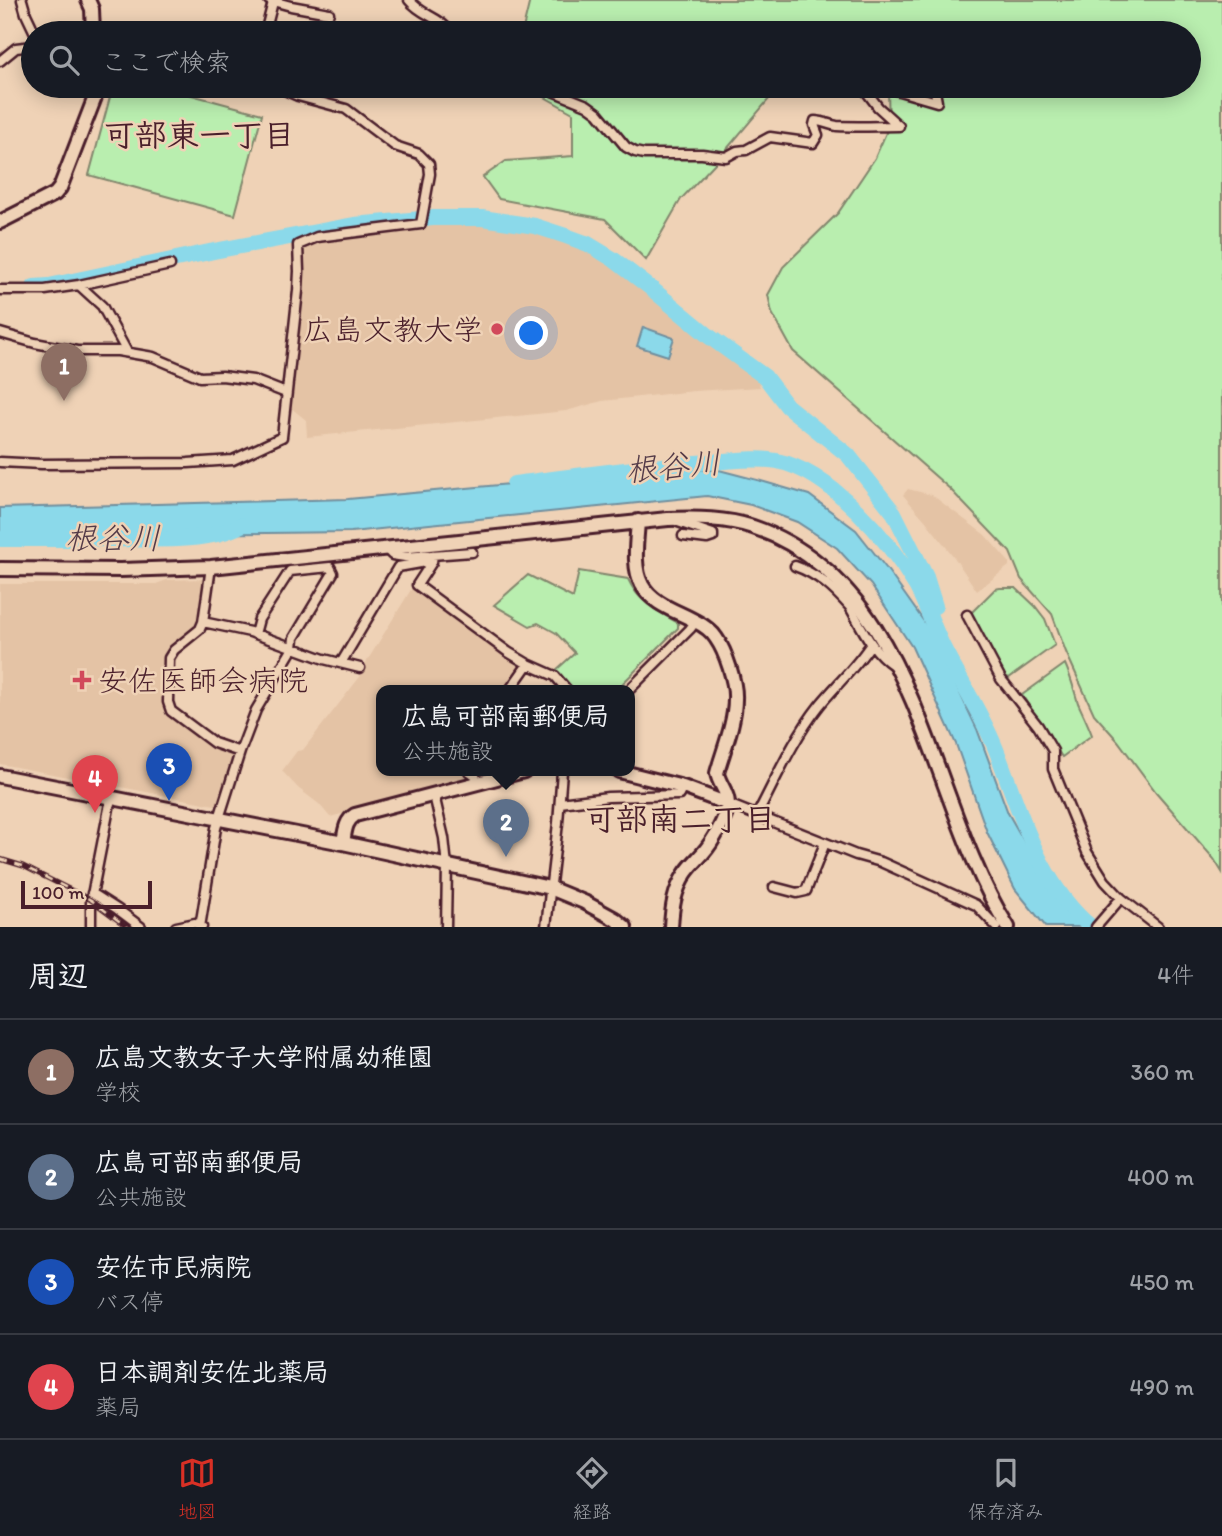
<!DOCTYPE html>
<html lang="ja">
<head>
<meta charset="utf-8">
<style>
  :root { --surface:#171b24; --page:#20242c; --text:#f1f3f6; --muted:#9ea1a6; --line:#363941; --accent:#d93025 }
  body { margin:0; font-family:Itim,"Klee One",sans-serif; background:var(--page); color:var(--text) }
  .scale { position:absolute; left:21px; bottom:18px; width:131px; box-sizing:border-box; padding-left:7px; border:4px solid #4a1f2b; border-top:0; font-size:19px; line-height:24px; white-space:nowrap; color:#4a1f2b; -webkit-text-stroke:5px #efd2b6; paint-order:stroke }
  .you { position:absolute; left:532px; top:334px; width:24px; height:24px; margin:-18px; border:5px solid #fff; border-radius:50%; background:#1a73e8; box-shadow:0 0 0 10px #1a73e833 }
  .badge { display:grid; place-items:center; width:46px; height:46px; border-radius:50%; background:var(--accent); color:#fff; font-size:23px; font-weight:700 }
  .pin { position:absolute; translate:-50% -58px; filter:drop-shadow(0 2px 4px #0008) }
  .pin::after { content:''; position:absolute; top:37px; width:24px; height:21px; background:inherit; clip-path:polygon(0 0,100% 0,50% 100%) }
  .popup { position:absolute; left:376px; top:685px; width:259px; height:91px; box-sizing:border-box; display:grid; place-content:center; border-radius:14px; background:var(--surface); filter:drop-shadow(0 2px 5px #0005); font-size:23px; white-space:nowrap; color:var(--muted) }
  .popup b { font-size:26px; color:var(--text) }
  .popup::after { content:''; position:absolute; left:50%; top:100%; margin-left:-14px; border:14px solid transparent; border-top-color:var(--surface) }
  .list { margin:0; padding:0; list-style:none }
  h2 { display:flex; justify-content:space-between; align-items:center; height:91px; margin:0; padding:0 28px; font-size:30px }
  h2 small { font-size:23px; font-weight:400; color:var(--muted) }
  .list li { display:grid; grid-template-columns:46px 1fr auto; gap:21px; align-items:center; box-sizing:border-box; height:105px; padding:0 28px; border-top:2px solid var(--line) }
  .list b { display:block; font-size:26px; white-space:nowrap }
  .list p { margin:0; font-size:23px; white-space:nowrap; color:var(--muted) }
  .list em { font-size:23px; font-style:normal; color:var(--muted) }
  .icon { flex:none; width:38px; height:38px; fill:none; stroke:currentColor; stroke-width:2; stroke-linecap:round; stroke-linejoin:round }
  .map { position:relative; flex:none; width:1222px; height:927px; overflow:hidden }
  .search { position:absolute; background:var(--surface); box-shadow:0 4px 18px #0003; left:21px; right:21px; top:21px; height:77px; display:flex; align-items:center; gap:18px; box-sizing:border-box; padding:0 24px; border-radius:38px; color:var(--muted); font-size:26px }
  .sheet { height:511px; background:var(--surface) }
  nav { display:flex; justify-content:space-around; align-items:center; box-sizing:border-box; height:98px; border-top:2px solid var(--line); background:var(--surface); font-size:19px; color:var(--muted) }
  nav a { display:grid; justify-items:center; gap:4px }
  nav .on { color:var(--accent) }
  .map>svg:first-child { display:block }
  .built { fill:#e4c3a5 }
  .green { fill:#b9eeaf; stroke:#82866d; stroke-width:2 }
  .water { fill:#8bd9ea; stroke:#718f9e; stroke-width:2 }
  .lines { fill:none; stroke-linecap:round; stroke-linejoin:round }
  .river { stroke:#8bd9ea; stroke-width:16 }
  .street-casing { stroke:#4a1f2b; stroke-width:13 }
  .secondary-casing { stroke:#4a1f2b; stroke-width:18 }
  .street { stroke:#efd2b6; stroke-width:8 }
  .secondary { stroke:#efd2b6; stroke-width:12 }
  .rail-casing { stroke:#4a1f2b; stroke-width:5 }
  .rail { stroke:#efd2b6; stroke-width:2.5; stroke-dasharray:8; stroke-linecap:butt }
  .poi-dot { fill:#d1495b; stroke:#efd2b6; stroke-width:2.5 }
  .labels { text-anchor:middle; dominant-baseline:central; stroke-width:5; stroke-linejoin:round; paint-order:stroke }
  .poi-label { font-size:30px; fill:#4a1f2b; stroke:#efd2b6; text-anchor:end }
  .neighbourhood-label { font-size:32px; font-weight:bold; fill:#4a1f2b; stroke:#efd2b6 }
  .water-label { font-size:32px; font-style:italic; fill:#543b48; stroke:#efd2b6 }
</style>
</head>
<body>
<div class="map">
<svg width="1222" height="927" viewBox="0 0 1222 927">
  <rect width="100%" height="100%" fill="#efd2b6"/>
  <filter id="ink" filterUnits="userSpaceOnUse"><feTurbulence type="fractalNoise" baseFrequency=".0143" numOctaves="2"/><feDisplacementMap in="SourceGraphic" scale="14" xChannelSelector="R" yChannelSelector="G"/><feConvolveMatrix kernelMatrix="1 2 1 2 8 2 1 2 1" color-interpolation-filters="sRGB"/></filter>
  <g filter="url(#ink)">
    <path class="built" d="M485,220L525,226L584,244L602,255L636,279L758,380L760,387L694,391L602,401L566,411L307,437L306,420L290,407L303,279L301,255L304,249L310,244L318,241L377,232L424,229L426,222Z
      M908,489L932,495L985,535L1009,562V566L977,591L954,557L925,520L903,495Z
      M206,579L198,627L165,658L164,703L168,712L234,754L236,757L220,806L0,764V584H156L167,580Z
      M412,588L521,664V667L505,691H382V771H464L470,776V780L330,817L319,804L298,788L282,771L297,751L303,750L366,669L364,666Z"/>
    <path class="green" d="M530,0H1222V872L1214,859L1156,792L1118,741L1094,714L1066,652L1052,614L1021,579L1010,552L950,489L793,351L772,313L768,295L783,267L838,213L875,158L889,126L888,90L886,86H1189V33H522Z
      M113,86H158L262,114L235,215L89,175Z
      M525,86H780L715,163L681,199L646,260L605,219L499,199L483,177L506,161L573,156V113Z
      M579,571L628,579C639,603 656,610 678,623V628L615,691H574L555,671L575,653L556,633L538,623L530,626L494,605L528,575L573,598Z
      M1000,588H1016L1035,606L1045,619L1055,645L1009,678L1005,676L971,613L995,589Z
      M1065,664C1071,677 1074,690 1078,703C1083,714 1088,724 1092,735L1062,757L1022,695Z"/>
    <path class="water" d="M643,327L674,338L668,356L637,346Z
      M660,470H719L761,481L809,495L856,530L886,568L930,630L977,729L1008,813L1038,866L1073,908L1097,927H1046L1015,889L987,832L956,744L912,647L871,585L837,548L797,522L751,505L707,496L351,532L0,536V508L348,499Z"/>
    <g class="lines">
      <path class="river" d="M34,287L49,286L214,251L354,225L433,218H482L535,226L566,236L588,244L613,259L652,289L710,337L765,377L787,406L848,455L894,513L926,577L935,606
        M514,484C579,476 644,466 709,462C731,461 755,457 777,461C831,472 889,540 916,586C928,607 934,631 946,653C962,684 982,715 995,747C1020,809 1037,882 1091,927
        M0,539C36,539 72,539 108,539C147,539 207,544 241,525"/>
      <defs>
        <path id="street" d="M22,0L26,14L35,33
          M269,0L291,6L329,13
          M409,0C422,16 439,16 451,33
          M265,33L273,2
          M0,61L16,48L33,46
          M540,86L587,105L598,113L626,147L635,152L644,154H702L726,157L737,151L746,150L770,137L813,143L818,135L814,125L815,121C823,121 829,125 837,126C858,127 878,126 899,126L878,107L866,91L868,86
          M882,86L937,102L935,91L937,86
          M79,285L102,306L127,352
          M0,290H45L79,285L170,265
          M0,333L35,343L77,351H118L153,357L200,377L222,376L253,380L286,393
          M0,462L42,464L188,463L233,460L282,437L298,291L299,271L298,245L317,237L421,224L430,174L429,164L419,154L395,146L346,109L298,96L276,86
          M678,522L713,534V537L707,539L683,536
          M386,549L392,555L405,557L472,552
          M433,555L432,562L417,585L508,652L528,664L555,676L568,691
          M795,566C818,574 834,589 850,607
          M211,567L203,622L200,629L174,650L169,658L168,702L171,711L214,743L240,752
          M856,602L850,607C862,628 872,651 893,665
          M967,615L1001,679L1038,726L1053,751V769L1087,852L1105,881L1121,898L1158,927
          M203,622L250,632L324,659L360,668
          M341,663L398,567L426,562L433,555
          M509,691L528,664
          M628,691L690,629L696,621
          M469,771L475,775L477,784
          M434,795L444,838L447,866L446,927
          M560,803L608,797L679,795L683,787
          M728,804L856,855L881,862L976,905L997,927
          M757,815C776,779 793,739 819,706C836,685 856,667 871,644
          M774,887L797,893L806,891L825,843
          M92,893L117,909L141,927
          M91,927V900L111,798
          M176,927L195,923L202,927
          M200,927L216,828L240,752L256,710L293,648L294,638L333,573L330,567L290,571L259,619L255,634
          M546,927L558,823L562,771
          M1096,927L1121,898"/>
        <path id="secondary" d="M88,0L92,9L93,33
          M0,222L55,194L60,188L95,97L94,86
          M638,521C637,540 632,567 642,585C652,604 677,611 695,621C703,625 711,630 716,638C726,652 736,683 735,699C735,723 723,751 717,773C719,785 728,791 728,804C727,817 712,843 703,853C697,860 690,866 685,874C674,891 672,908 671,927
          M0,569L121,570L211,567L668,519C697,518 726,518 753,527C919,584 926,798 1008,927
          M619,771L683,787L728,804
          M0,776L343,843L550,888L584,902L615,919L625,927
          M343,843C345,832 345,821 355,815L524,771"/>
      </defs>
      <use href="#street" class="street-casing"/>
      <use href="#secondary" class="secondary-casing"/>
      <use href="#street" class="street"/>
      <use href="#secondary" class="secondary"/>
      <defs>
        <path id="rail" d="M0,859L23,866L91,900L127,927"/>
      </defs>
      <use href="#rail" class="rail-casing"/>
      <use href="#rail" class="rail"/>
    </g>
  </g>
  <g class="poi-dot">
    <circle cx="497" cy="329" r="7"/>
    <path d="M78.5 669.5h7v7h7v7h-7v7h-7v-7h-7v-7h7z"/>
  </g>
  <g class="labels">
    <g class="poi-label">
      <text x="483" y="329">広島文教大学</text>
      <text x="98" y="680" text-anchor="start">安佐医師会病院</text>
    </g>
    <g class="neighbourhood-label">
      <text x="199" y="135">可部東一丁目</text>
      <text x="680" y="819">可部南二丁目</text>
    </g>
    <g class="water-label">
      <text transform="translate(673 466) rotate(-5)">根谷川</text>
      <text x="113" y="538">根谷川</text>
    </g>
  </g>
</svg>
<div class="scale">100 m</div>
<div class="you"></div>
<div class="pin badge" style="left:64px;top:401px;background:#8d6e63">1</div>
<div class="pin badge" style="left:506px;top:857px;background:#5c6f8a">2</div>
<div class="popup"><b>広島可部南郵便局</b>公共施設</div>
<div class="pin badge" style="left:169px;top:801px;background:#1a4fb4">3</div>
<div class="pin badge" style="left:95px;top:813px;background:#e0444e">4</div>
<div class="search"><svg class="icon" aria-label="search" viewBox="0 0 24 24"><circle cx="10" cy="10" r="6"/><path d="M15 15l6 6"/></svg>ここで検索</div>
</div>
<section class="sheet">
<h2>周辺<small>4件</small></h2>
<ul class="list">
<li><span class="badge" style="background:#8d6e63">1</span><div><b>広島文教女子大学附属幼稚園</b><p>学校</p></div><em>360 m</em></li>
<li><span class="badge" style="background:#5c6f8a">2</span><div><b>広島可部南郵便局</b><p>公共施設</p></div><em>400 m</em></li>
<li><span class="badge" style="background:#1a4fb4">3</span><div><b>安佐市民病院</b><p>バス停</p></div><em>450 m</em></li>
<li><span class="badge" style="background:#e0444e">4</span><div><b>日本調剤安佐北薬局</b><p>薬局</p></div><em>490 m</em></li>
</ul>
</section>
<nav>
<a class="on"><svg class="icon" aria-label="map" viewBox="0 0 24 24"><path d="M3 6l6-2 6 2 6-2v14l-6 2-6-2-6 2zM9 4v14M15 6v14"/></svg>地図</a>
<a><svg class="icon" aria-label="directions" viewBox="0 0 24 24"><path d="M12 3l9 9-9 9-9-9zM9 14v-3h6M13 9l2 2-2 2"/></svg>経路</a>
<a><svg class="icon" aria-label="saved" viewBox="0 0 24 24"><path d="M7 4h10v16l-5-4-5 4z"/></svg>保存済み</a>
</nav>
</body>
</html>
